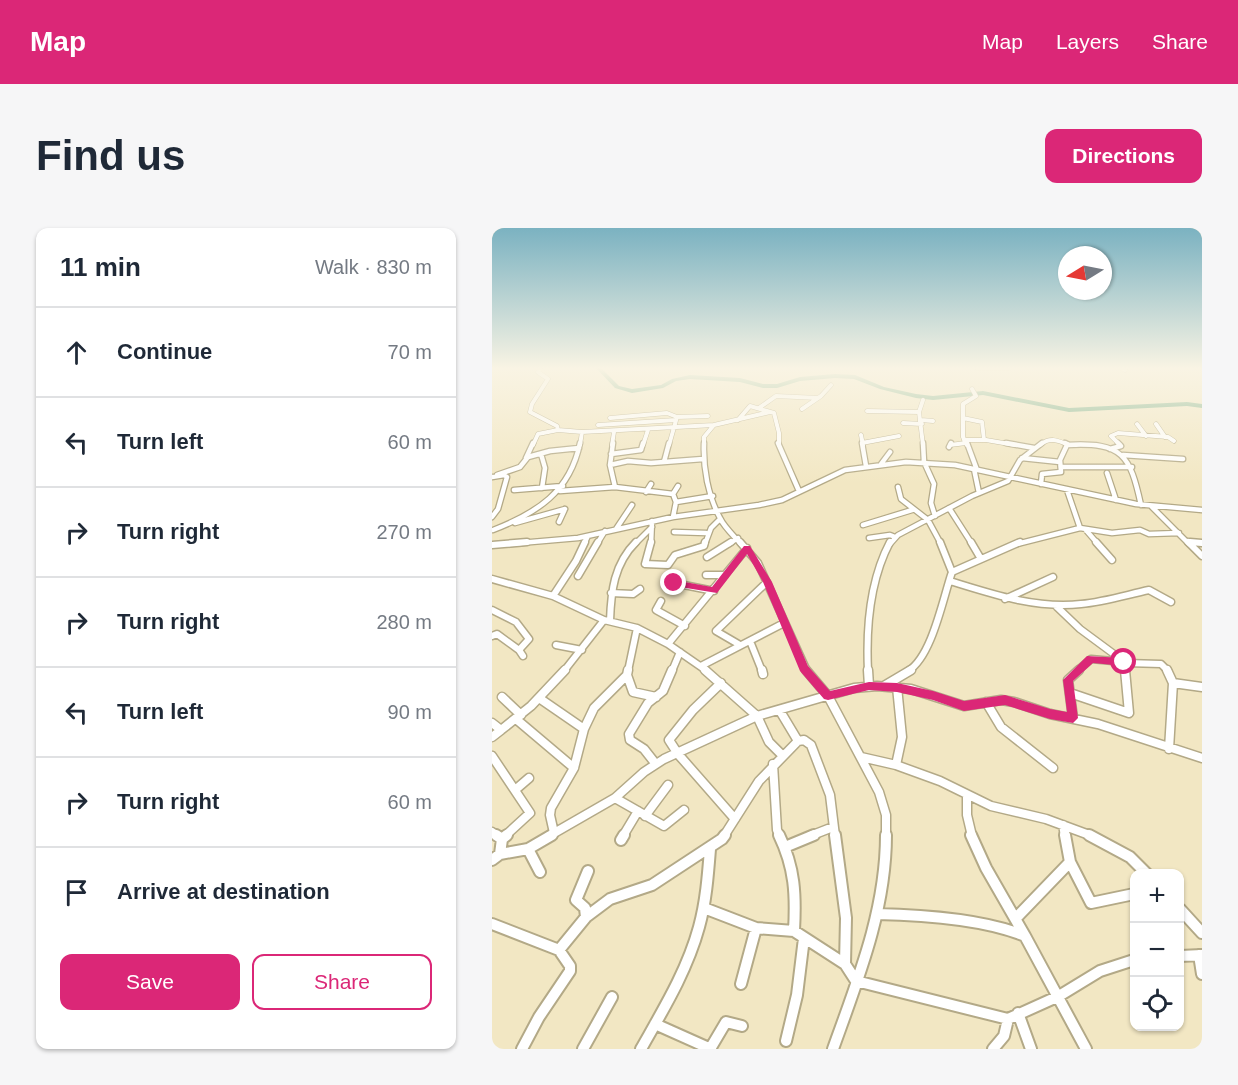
<!DOCTYPE html>
<html lang="en">
<head>
<meta charset="utf-8">
<style>
  :root { --surface:#fff; --page:#f6f6f7; --text:#1f2937; --muted:#747a83; --line:#e0e1e3; --accent:#db2777 }
  body { margin:0; font-family:Arial,sans-serif; background:var(--page); color:var(--text) }
  .controls { position:absolute; right:18px; bottom:18px; display:grid; overflow:hidden; border-radius:12px; box-shadow:0 2px 4px #0004 }
  .controls button { width:54px; height:54px; display:grid; place-items:center; padding:0; border:0; border-bottom:2px solid var(--line); background:var(--surface); color:var(--text); font:30px sans-serif }
  .compass { position:absolute; left:566px; top:18px; width:54px; height:54px; border-radius:50%; background:var(--surface); box-shadow:0 2px 4px #0004; rotate:260deg }
  .stop { position:absolute; width:18px; height:18px; margin:-14px; border:4px solid #db2777; border-radius:50%; background:#fff }
  .stop.end { background:#db2777; border-color:#fff; box-shadow:0 2px 6px #0008 }
  .list { margin:0; padding:0; list-style:none }
  h2 { display:flex; justify-content:space-between; align-items:center; height:78px; margin:0; padding:0 24px; font-size:26px }
  h2 small { font-size:20px; font-weight:400; color:var(--muted) }
  .list li { display:grid; grid-template-columns:39px 1fr auto; gap:18px; align-items:center; box-sizing:border-box; height:90px; padding:0 24px; border-top:2px solid var(--line) }
  .list b { display:block; font-size:22px; white-space:nowrap }
  .list em { font-size:20px; font-style:normal; color:var(--muted) }
  .actions { display:flex; gap:12px; padding:18px 24px }
  .actions a { flex:1; padding:14px 0; border:2px solid var(--accent); border-radius:12px; text-align:center; font-size:21px; color:var(--accent) }
  .actions .main { background:var(--accent); color:#fff }
  .icon { flex:none; width:33px; height:33px; fill:none; stroke:currentColor; stroke-width:2; stroke-linecap:round; stroke-linejoin:round }
  .map { position:relative; flex:none; width:710px; height:821px; overflow:hidden; border-radius:12px }
  header { display:flex; align-items:center; gap:36px; box-sizing:border-box; height:84px; padding:0 30px; background:var(--accent); color:#fff }
  header strong { font-size:28px }
  nav { display:flex; gap:33px; margin-inline-start:auto; font-size:21px }
  .intro { display:flex; align-items:center; justify-content:space-between; box-sizing:border-box; height:144px; padding:0 36px }
  h1 { margin:0; font-size:42px }
  .button { padding:15px 27px; border-radius:12px; background:var(--accent); color:#fff; font-size:21px; font-weight:700 }
  main { display:flex; gap:36px; padding:0 36px }
  aside { flex:1; background:var(--surface); border-radius:12px; box-shadow:0 2px 4px #0004 }
  .map>svg:first-child { display:block }
  .lines { fill:none; stroke-linecap:round; stroke-linejoin:round }
  .river { fill:#79ae86; fill-rule:evenodd }
  .minor-far4-casing { stroke:#b3a987; stroke-width:5 }
  .minor-far3-casing { stroke:#b3a987; stroke-width:7 }
  .minor-far2-casing { stroke:#b3a987; stroke-width:9 }
  .minor-far1-casing { stroke:#b3a987; stroke-width:11 }
  .minor-casing { stroke:#b3a987; stroke-width:14 }
  .minor-far4 { stroke:#fff; stroke-width:4 }
  .minor-far3 { stroke:#fff; stroke-width:4.5 }
  .minor-far2 { stroke:#fff; stroke-width:6 }
  .minor-far1 { stroke:#fff; stroke-width:8 }
  .minor { stroke:#fff; stroke-width:10 }
  .route { fill:#db2777 }
</style>
</head>
<body>
<header>
<strong>Map</strong>
<nav><a>Map</a><a>Layers</a><a>Share</a></nav>
</header>
<div class="intro"><h1>Find us</h1><a class="button">Directions</a></div>
<main>
<aside>
<h2>11 min<small>Walk · 830 m</small></h2>
<ul class="list">
<li><svg class="icon" aria-label="ahead" viewBox="0 0 24 24"><path d="M12 20V5M6 11l6-6 6 6"/></svg><div><b>Continue</b></div><em>70 m</em></li>
<li><svg class="icon" aria-label="left" viewBox="0 0 24 24"><path d="M17 20v-9H6M10 6l-5 5 5 5"/></svg><div><b>Turn left</b></div><em>60 m</em></li>
<li><svg class="icon" aria-label="right" viewBox="0 0 24 24"><path d="M7 20v-9h11M14 6l5 5-5 5"/></svg><div><b>Turn right</b></div><em>270 m</em></li>
<li><svg class="icon" aria-label="right" viewBox="0 0 24 24"><path d="M7 20v-9h11M14 6l5 5-5 5"/></svg><div><b>Turn right</b></div><em>280 m</em></li>
<li><svg class="icon" aria-label="left" viewBox="0 0 24 24"><path d="M17 20v-9H6M10 6l-5 5 5 5"/></svg><div><b>Turn left</b></div><em>90 m</em></li>
<li><svg class="icon" aria-label="right" viewBox="0 0 24 24"><path d="M7 20v-9h11M14 6l5 5-5 5"/></svg><div><b>Turn right</b></div><em>60 m</em></li>
<li><svg class="icon" aria-label="arrive" viewBox="0 0 24 24"><path d="M6 21V4h12l-3 4 3 4H6"/></svg><div><b>Arrive at destination</b></div></li>
</ul>
<div class="actions"><a class="main">Save</a><a>Share</a></div>
</aside>
<div class="map">
<svg width="710" height="821" viewBox="0 0 710 821">
  <rect width="100%" height="100%" fill="#f2e7c3"/>
  <g class="lines">
    <path class="river" d="M104,140H109L127,158L140,161L169,157L180,151L198,147L248,150L271,156H285L308,149L343,146L363,147L392,159L424,166L441,168L491,163L577,180L695,174L710,176V180L695,178L577,184L491,167L441,172L424,170L388,161L362,151L343,150L308,153L285,160H271L248,154L198,151L184,153L171,160L140,165L123,160Z"/>
    <defs>
      <path id="minor-far4" d="M48,140L46,144L56,151L40,176L38,184L65,198L66,202L90,204
        M485,140H517
        M630,140L633,142
        M431,172L427,184L431,217
        M267,180L284,168L326,170
        M310,181L329,168L339,157
        M375,183L427,184
        M118,190L175,185L185,189
        M471,190L490,194L492,212
        M246,192L258,178L282,185L287,205V217
        M429,192L441,193
        M411,195L430,196
        M645,196L654,208
        M664,196L673,209
        M106,197L184,192
        M222,197L278,184
        M369,207L371,217
        M472,212H494L523,217
        M370,215L407,208
        M41,217L46,206L66,202
        M88,217L90,204L222,197L212,209V217
        M120,217L122,204
        M151,217L156,202
        M177,217L185,189L216,188
        M458,217L474,215
        M475,217L471,209V176L484,168L480,161
        M548,217C558,209 565,212 577,217
        M578,217H584
        M628,217L619,208L626,205L676,209L682,213"/>
      <path id="minor-far3" d="M212,215C211,240 216,268 228,290C232,299 242,308 249,316
        M286,215L307,263
        M370,215L374,238
        M431,215L432,234L442,256L439,275L443,288
        M475,215L485,242
        M514,215L542,220
        M573,215L577,217
        M457,219L459,215
        M618,221L629,218L626,215
        M49,226L53,240L50,260
        M119,226L149,222L151,215
        M631,227L691,231
        M34,230L41,215
        M530,230L568,234
        M172,234L177,215
        M389,236L398,224
        M118,237L136,233L159,235L211,231
        M569,239H640
        M482,241L487,265
        M615,245L624,272
        M5,247L28,239L36,229L58,223L87,220
        M0,249L12,247L15,249L6,281L0,289
        M549,256L550,246L569,244L568,232L575,217C631,214 638,227 649,277
        M123,259L181,266L184,274L181,289
        M406,259L409,271L436,292L449,316
        M22,262L71,258
        M68,263L123,259L118,237L121,215
        M154,264L159,256
        M181,266L186,258
        M184,274L221,268
        M659,278L697,316
        M457,280L480,316
        M67,294L73,281
        M23,295L73,281
        M371,297L420,282
        M588,300L620,305L648,302L657,306L687,305
        M124,301L140,277
        M593,301L606,316
        M1,302C45,285 78,264 88,215
        M182,304L214,305
        M377,310L398,307L403,309
        M695,314L710,315
        M16,316L86,310L181,289L267,277L290,272L353,242L414,234L463,237L644,276L710,282
        M92,316L96,308
        M105,316L113,303
        M143,316L160,299
        M159,316L160,293
        M213,316L219,300L228,291
        M237,316L246,310
        M398,316L406,307L480,268L516,253L528,232L550,215
        M525,316L588,300L575,262"/>
      <path id="minor-far2" d="M159,314L153,336L176,337L183,327L212,318L213,314
        M248,314L266,335L315,443
        M479,314L489,331
        M604,314L620,332
        M696,314L710,328
        M698,314L710,315
        M0,317L35,314
        M215,329L239,314
        M460,344L528,314
        M214,347H233
        M86,348L106,314
        M0,351L61,368L112,392L145,400L176,416L215,443
        M458,353C500,366 544,381 589,376C612,374 634,367 657,362L679,374
        M182,355L222,363
        M119,365L141,366L148,361
        M61,368L84,333L93,314
        M513,371L561,349
        M169,373L164,382L193,398
        M564,378L588,401L634,435L669,436L676,443
        M0,382L24,394L37,411L27,422
        M118,393C119,363 122,336 144,314
        M0,408L5,406L27,422L31,428
        M258,413L270,443
        M176,416L255,320
        M64,417L90,422
        M248,417L224,403L275,354
        M209,438L292,395
        M72,443L112,392
        M136,443L145,400
        M180,443L188,424
        M376,443C374,401 378,352 398,314
        M416,443C440,429 451,370 460,344L448,314
        M585,443L599,431L632,434L633,443"/>
      <path id="minor-far1" d="M213,442L265,488L277,514L290,527
        M270,442L271,446
        M314,442L336,468L387,564L394,587V608
        M376,442L377,458
        M675,442L681,455L677,521
        M135,447L141,464L164,469
        M229,455L201,482L177,512L186,526L243,591
        M681,455L710,459
        M392,458L419,442
        M578,465L637,485L633,442
        M10,469L29,487
        M47,470L92,501
        M494,474L509,499L561,540
        M288,483L306,513L312,512L319,517L338,567L343,608
        M581,490L576,452L587,442
        M24,491L82,540
        M0,495L9,502L39,478L73,442
        M0,509L9,502
        M0,528L38,585L13,608
        M369,529L404,537L448,553L499,578L554,591L600,608
        M163,535L152,521L138,512L137,506L156,475L171,463L180,442
        M281,536L285,602L288,608
        M404,537L410,509L405,459
        M23,562L37,550
        M475,567V587L480,608
        M123,570L172,598L192,582
        M153,588L176,557
        M571,597L573,608
        M0,604L6,608
        M62,605L58,587L59,580L82,540L92,501L102,480L135,447L136,442
        M57,608L123,570L152,544L172,531L265,488L362,460L385,458L419,461L472,478L509,472L522,474L558,486L606,496L710,530
        M131,608L146,583
        M232,608L267,553L306,513
        M318,608L341,599"/>
      <path id="minor" d="M4,607L10,611
        M287,607C303,640 304,667 302,703
        M479,607L494,640L533,708
        M573,607L578,634L599,675L642,666
        M597,607L638,629L655,646
        M129,612L132,607
        M293,619L322,607
        M36,621L48,644
        M8,626L10,611L15,607
        M0,632L8,626L36,621L60,607
        M212,680L264,700L302,703L353,736L354,690L343,607
        M688,681L710,705
        M385,686C430,687 492,691 533,708L594,821
        M94,689L93,680L84,672L96,643
        M525,689L578,634
        M0,696L67,722L94,689L118,671L160,657L230,611L233,607
        M707,727L710,746
        M688,728L710,727
        M353,736L364,753L516,791
        M249,756L264,700
        M526,785L539,821
        M163,796L219,821
        M294,813L305,767L312,710
        M30,821L47,789L78,743V738L67,722
        M91,821L120,769
        M149,821C171,782 195,743 207,699C214,674 216,647 218,621
        M218,821L234,794L250,798
        M341,821C366,751 394,682 394,607
        M501,821L512,808L516,791L567,768L608,743L642,732"/>
    </defs>
    <use href="#minor-far4" class="minor-far4-casing"/>
    <use href="#minor-far3" class="minor-far3-casing"/>
    <use href="#minor-far2" class="minor-far2-casing"/>
    <use href="#minor-far1" class="minor-far1-casing"/>
    <use href="#minor" class="minor-casing"/>
    <use href="#minor-far4" class="minor-far4"/>
    <use href="#minor-far3" class="minor-far3"/>
    <use href="#minor-far2" class="minor-far2"/>
    <use href="#minor-far1" class="minor-far1"/>
    <use href="#minor" class="minor"/>
  </g>
  <linearGradient id="sky" x2="0" y2="1"><stop stop-color="#7bb2c1"/><stop offset="0.55" stop-color="#f9f4e4"/><stop offset="1" stop-color="#f9f4e4" stop-opacity="0"/></linearGradient>
  <rect width="710" height="255" fill="url(#sky)"/>
  <path class="route" d="M252,318H258L280,354L316,438L338,463L377,454L405,455L441,463L472,473L513,467L558,481L575,484L571,452L595,428L632,430L637,434L632,438L601,435L581,453L586,490L581,495L558,491L513,477L472,483L441,472L405,464L377,462L336,472L332,471L308,443L271,354L255,326L225,365L182,358L177,355L182,352L220,359Z"/>
</svg>
<div class="controls">
<button>+</button>
<button>−</button>
<button><svg class="icon" aria-label="locate" viewBox="0 0 24 24"><circle cx="12" cy="12" r="6"/><path d="M12 2v4M12 18v4M2 12h4M18 12h4"/></svg></button>
</div>
<svg class="compass" viewBox="-18 -18 36 36"><path d="M0-13l5 13h-10z" fill="#e53935"/><path d="M0 13l5-13h-10z" fill="#747a83"/></svg>
<div class="stop" style="left:632px;top:434px"></div>
<div class="stop end" style="left:182px;top:355px"></div>
</div>
</main>
</body>
</html>
